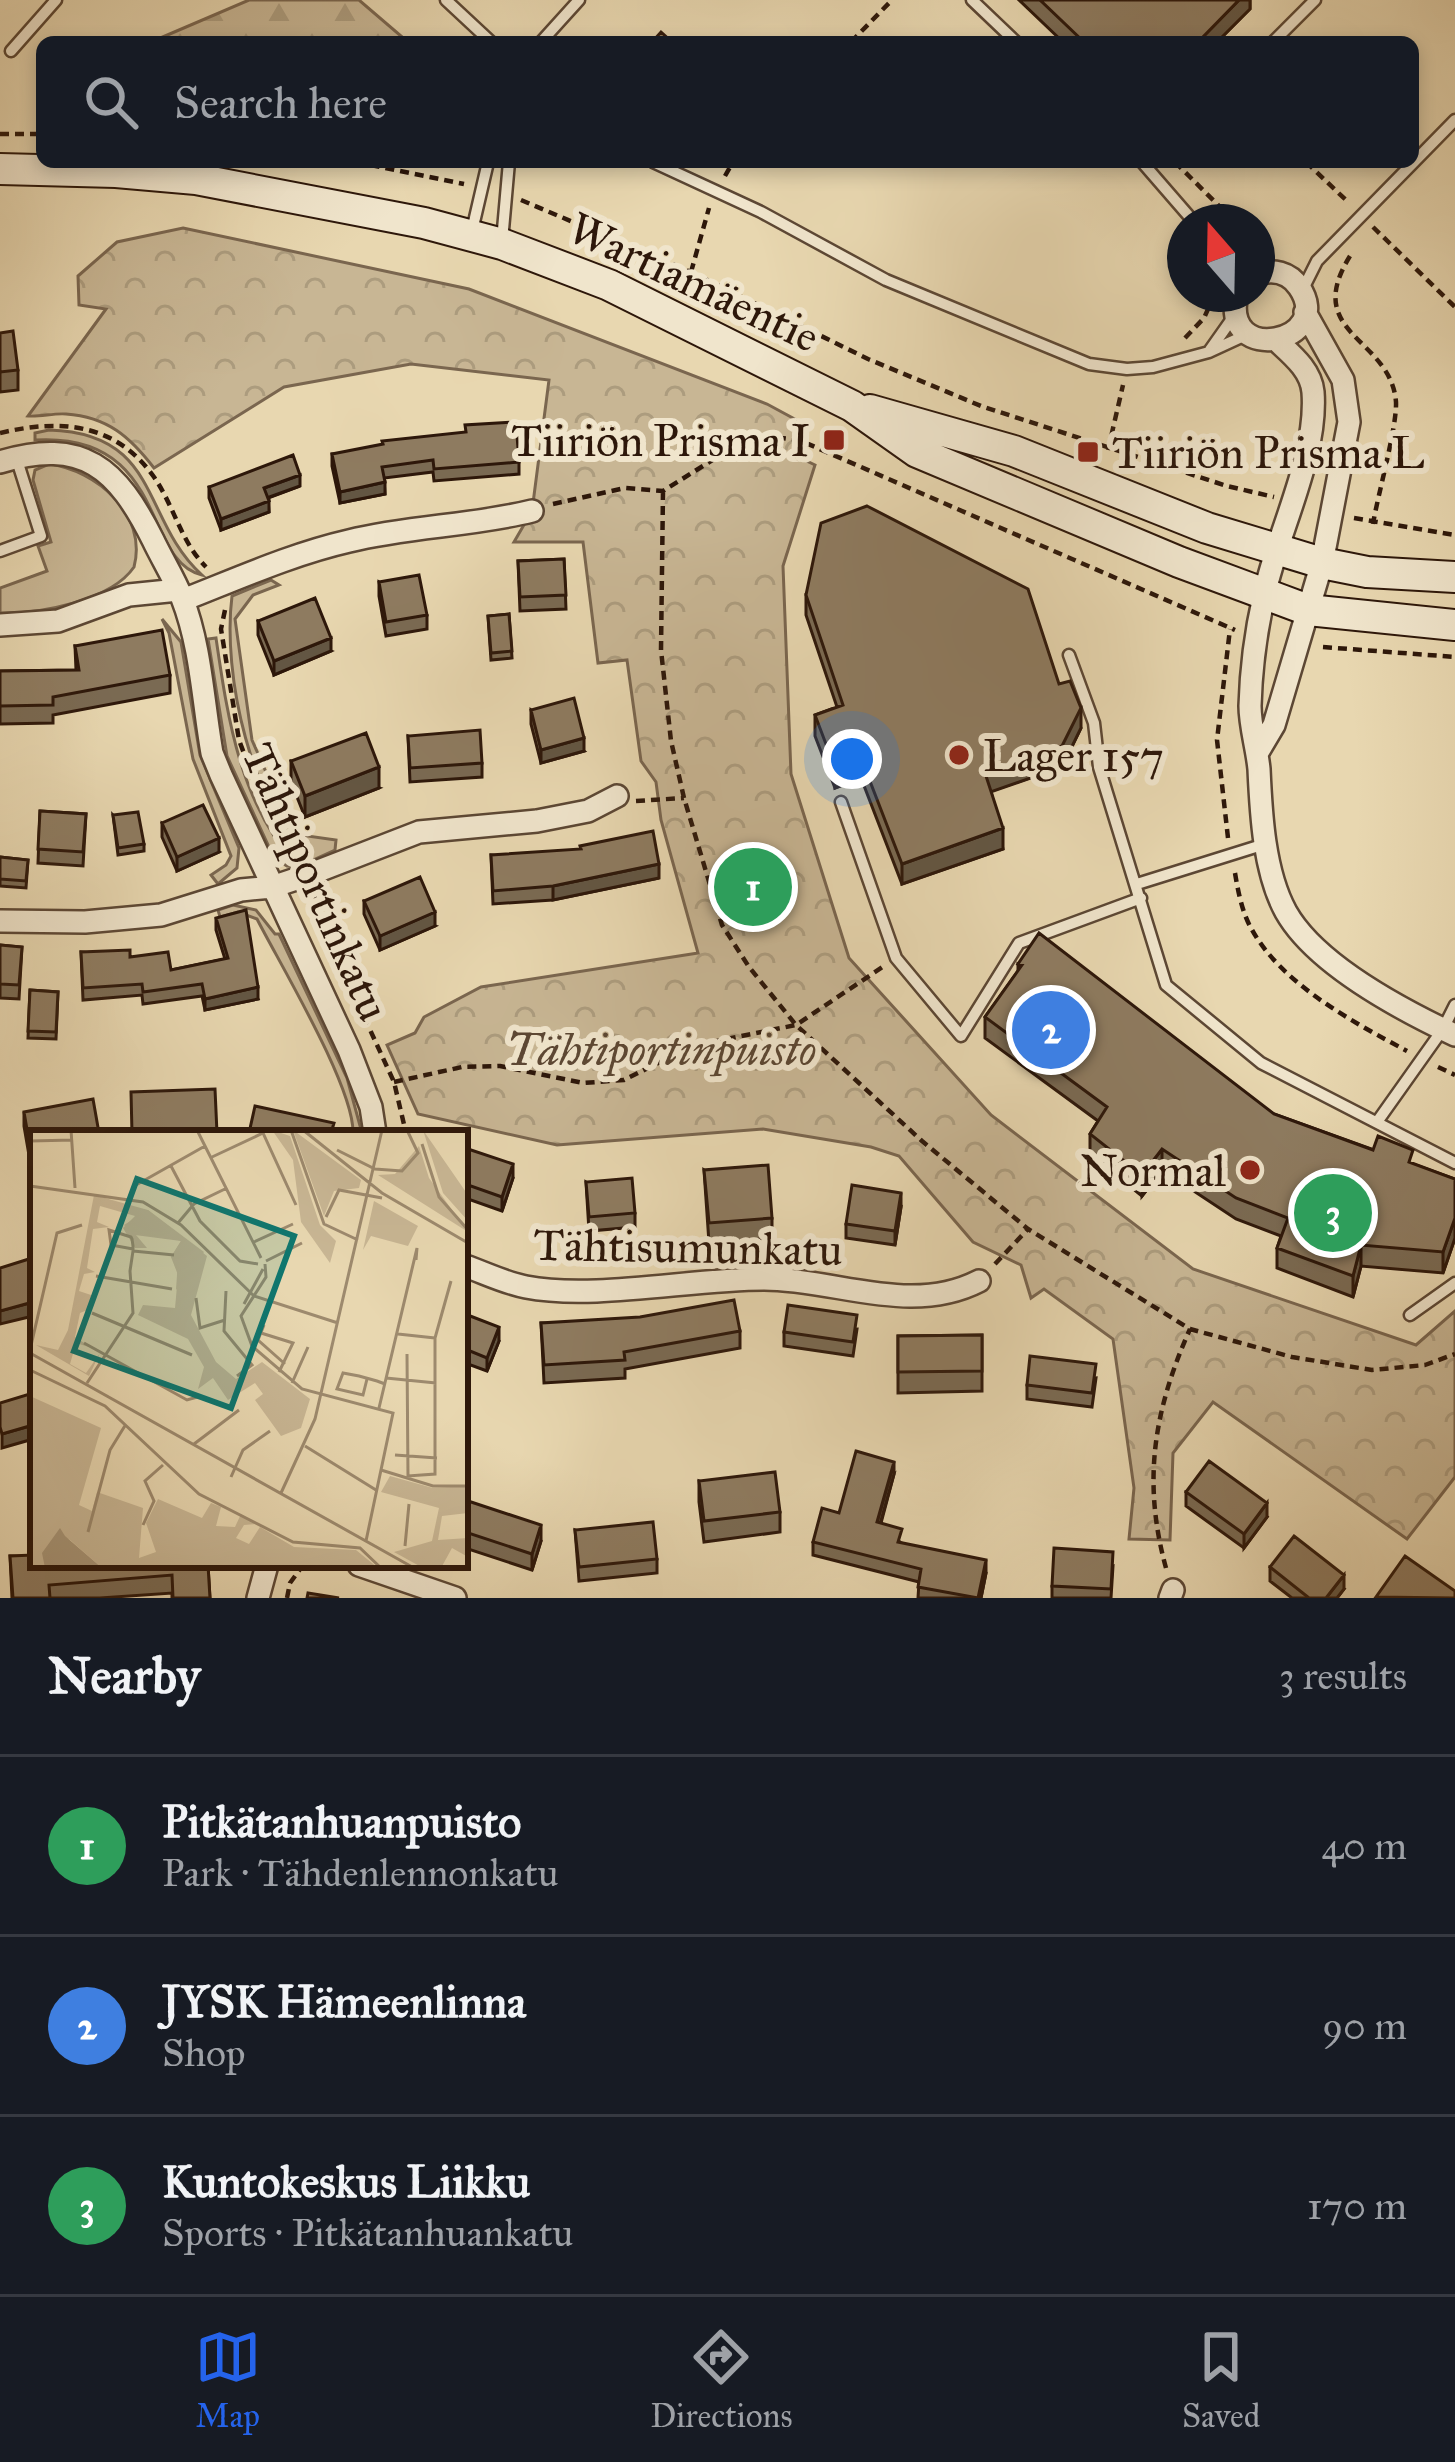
<!DOCTYPE html>
<html lang="en">
<head>
<meta charset="utf-8">
<style>
  :root { --surface:#171b24; --page:#242831; --text:#f1f3f6; --muted:#9ea1a6; --line:#363941; --accent:#2563eb }
  body { margin:0; font-family:"IM FELL Great Primer",serif; background:var(--page); color:var(--text) }
  .compass { position:absolute; left:1167px; top:204px; width:108px; height:108px; border-radius:50%; background:var(--surface); box-shadow:0 6px 18px #0003; rotate:340deg }
  .you { position:absolute; left:852px; top:759px; width:42px; height:42px; margin:-30px; border:9px solid #fff; border-radius:50%; background:#1a73e8; box-shadow:0 0 0 18px #1a73e833 }
  .badge { display:grid; place-items:center; width:78px; height:78px; border-radius:50%; background:var(--accent); color:#fff; font-size:39px; font-weight:700 }
  .pin { position:absolute; translate:-50% -50%; border:6px solid #fff; box-shadow:0 3px 12px #0006 }
  .list { margin:0; padding:0; list-style:none }
  h2 { display:flex; justify-content:space-between; align-items:center; height:156px; margin:0; padding:0 48px; font-size:51px }
  h2 small { font-size:39px; font-weight:400; color:var(--muted) }
  .list li { display:grid; grid-template-columns:78px 1fr auto; gap:36px; align-items:center; box-sizing:border-box; height:180px; padding:0 48px; border-top:3px solid var(--line) }
  .list b { display:block; font-size:45px; white-space:nowrap }
  .list p { margin:0; font-size:39px; white-space:nowrap; color:var(--muted) }
  .list em { font-size:39px; font-style:normal; color:var(--muted) }
  .icon { flex:none; width:66px; height:66px; fill:none; stroke:currentColor; stroke-width:2; stroke-linecap:round; stroke-linejoin:round }
  .map { position:relative; flex:none; width:1455px; height:1598px; overflow:hidden }
  .search { position:absolute; background:var(--surface); box-shadow:0 6px 18px #0003; left:36px; right:36px; top:36px; height:132px; display:flex; align-items:center; gap:30px; box-sizing:border-box; padding:0 42px; border-radius:18px; color:var(--muted); font-size:45px }
  .sheet { height:696px; background:var(--surface) }
  nav { display:flex; justify-content:space-around; align-items:center; box-sizing:border-box; height:168px; border-top:3px solid var(--line); background:var(--surface); font-size:33px; color:var(--muted) }
  nav a { display:grid; justify-items:center; gap:6px }
  nav .on { color:var(--accent) }
  .map>svg:first-child { display:block }
  .grass { fill:#c8b694; stroke:#7a664f; stroke-width:3 }
  .forest { fill:url(#forest-firs); stroke:#7a664f; stroke-width:3 }
  .park { fill:url(#park-crowns); stroke:#7a664f; stroke-width:3 }
  .lines { fill:none; stroke-linecap:round; stroke-linejoin:round }
  .service-casing { stroke:#5c4734; stroke-width:15 }
  .minor-casing { stroke:#5c4734; stroke-width:26 }
  .secondary-casing { stroke:#2d170a; stroke-width:34 }
  .path { stroke:#2d170a; stroke-width:4.5; stroke-dasharray:9 6; stroke-linecap:butt }
  .service { stroke:#f0e5cc; stroke-width:10 }
  .minor { stroke:#f0e5cc; stroke-width:21 }
  .secondary { stroke:#f0e5cc; stroke-width:30 }
  .wall { fill:#7a6a53; stroke:#2d170a; stroke-width:3 }
  .shaded-wall { fill:#635643; stroke:#2d170a; stroke-width:3 }
  .building { fill:#8e7b60; stroke:#2d170a; stroke-width:3 }
  .poi-dot { fill:#8f2418; stroke:#f0e5cc; stroke-width:4.5 }
  .labels { text-anchor:middle; dominant-baseline:central; stroke-width:12; stroke-linejoin:round; paint-order:stroke }
  .street-label { font-size:45px; fill:#2d170a; stroke:#f0e5cc }
  .poi-label { font-size:45px; fill:#2d170a; stroke:#f0e5cc; text-anchor:end }
  .park-label { font-size:45px; font-style:italic; fill:#5c4733; stroke:#f0e5cc }
  .inset-road { fill:none; stroke:#9d8a6e; stroke-width:3 }
  .view { fill:#0f766e; fill-opacity:0.15; stroke:#0f766e; stroke-width:6 }
  .inset-edge { fill:none; stroke:#2d170a; stroke-width:6 }
</style>
</head>
<body>
<div class="map">
<svg width="1455" height="1598" viewBox="0 0 1455 1598">
  <defs>
    <pattern id="forest-firs" width="22" height="20" patternUnits="userSpaceOnUse" patternTransform="scale(3)"><rect width="22" height="20" fill="#c8b694"/><path d="M5 1l3.5 6h-7zM16 11l3.5 6h-7z" fill="#ac9c7e"/></pattern>
    <pattern id="park-crowns" width="20" height="18" patternUnits="userSpaceOnUse" patternTransform="scale(3)"><rect width="20" height="18" fill="#c8b694"/><path d="M2 6a3 3 0 1 1 6 0M12 15a3 3 0 1 1 6 0" fill="none" stroke="#ac9c7e"/></pattern>
  </defs>
  <rect width="100%" height="100%" fill="#e8d7b0"/>
  <filter id="stains"><feTurbulence type="fractalNoise" baseFrequency=".00167" numOctaves="4"/><feColorMatrix values="0 0 0 0 .2 0 0 0 0 .09 0 0 0 0 .02 0 0 0 .5 -.17"/></filter>
  <radialGradient id="worn" r=".72"><stop offset=".6" stop-color="#630" stop-opacity="0"/><stop offset="1" stop-color="#630" stop-opacity=".3"/></radialGradient>
  <path class="grass" d="M49,430C161,433 141,520 202,575C142,562 168,432 35,440V433Z
    M49,464C96,470 148,514 134,567C111,601 39,614 0,613V588L47,571L38,546L51,542L33,480L35,470Z
    M271,580L279,585L253,595L235,619L252,740L293,834L336,840L335,850L313,860C251,808 222,674 232,596Z
    M162,619L181,642L200,755L239,848L237,868L218,884L211,875L226,865L231,856L193,759L169,633Z
    M216,638C228,720 240,804 298,867L287,866L274,858L227,756L208,639Z
    M233,905L256,910L275,934H279L347,1078L362,1133H353C354,1087 281,966 257,919L238,912L220,917L218,910Z"/>
  <path class="forest" d="M249,0H359L408,42H151Z"/>
  <path class="park" d="M183,228L469,289L767,404L802,423L792,454L815,465L783,566L791,774L849,958L991,1115L1193,1269L1416,1345L1455,1311V1477L1407,1539L1213,1402L1173,1453L1170,1540L1129,1539L1134,1488L1113,1339L1044,1289L1031,1298L1021,1265L973,1242L899,1156L871,1147L763,1129L557,1145L418,1114L387,1045L415,1033L424,1017L481,987L698,953L661,820L656,782L641,761L627,660L598,663L583,542H514L532,511L549,380L411,364L284,387L154,468C130,437 108,417 66,414C53,413 41,417 28,416L106,309L79,305L78,276L117,242Z"/>
  <g class="lines">
    <defs>
      <path id="service" d="M446,0L491,42
        M972,0L1016,42
        M541,42L579,0
        M1273,42L1315,0
        M11,51L56,0
        M653,162L761,212L886,280L1089,364L1127,369L1153,367L1209,352L1248,334
        M1142,162L1194,222
        M471,235L488,162
        M502,241L509,162
        M1302,291L1317,261L1455,120
        M1210,350L1234,316
        M0,551L41,536L16,457
        M1069,655L1094,723L1099,767L1166,985L1261,1063L1455,1163
        M841,802L896,958L961,1036L1019,943L1141,898
        M1137,884L1265,844
        M1377,1122L1443,1029L1455,1005
        M1410,1315L1455,1283"/>
      <path id="minor" d="M1237,294C1220,368 1337,342 1299,287C1289,272 1273,269 1257,274
        M1277,341C1292,355 1311,370 1313,392C1318,457 1277,533 1264,596C1256,631 1251,670 1250,706C1250,726 1257,748 1259,769C1261,814 1264,872 1286,912C1316,965 1402,1010 1455,1035
        M0,462C83,437 117,468 153,540C162,559 174,578 182,598C201,646 203,702 212,753L221,775L349,1050L371,1107L375,1133
        M183,600C237,579 292,554 349,541C409,526 472,526 532,511
        M0,625L58,621L129,595L178,590
        M1258,752L1274,725L1322,563L1349,422L1343,380L1305,312
        M0,921L85,922L161,915L241,890L272,887L308,875L419,832L537,821L588,811L617,796
        M465,1266C485,1273 505,1283 526,1287C593,1300 692,1279 764,1279C836,1279 911,1316 979,1281
        M359,1565L455,1598
        M258,1598L267,1565
        M1170,1598L1173,1590"/>
      <path id="secondary" d="M0,169L116,172L196,179L424,223L502,244L609,285L852,406L917,452L1179,562L1308,610L1455,625
        M870,410L1014,451L1207,528L1322,563L1367,572L1455,577"/>
    </defs>
    <use href="#service" class="service-casing"/>
    <use href="#minor" class="minor-casing"/>
    <use href="#secondary" class="secondary-casing"/>
    <path class="path" d="M851,42L892,0
      M0,134H42
      M356,162L464,184
      M1175,162L1235,222
      M1306,162L1348,202
      M725,176L733,162
      M521,200L691,272L868,359L981,406L1227,486L1274,497
      M1373,227L1455,307
      M1350,256C1301,335 1391,337 1396,402C1397,427 1378,494 1373,524
      M691,272L709,208
      M1185,338L1204,318L1212,300
      M0,433C59,419 115,422 154,477C174,506 181,542 206,567
      M1108,450L1123,385
      M663,491L661,650L671,741L684,798L722,925L749,967L796,1025L922,1141L1028,1229L1190,1329L1292,1357L1372,1370L1425,1365L1455,1354
      M553,504L625,488L663,491L738,444L772,437L799,440L1235,630
      M1354,518L1455,535
      M225,610L221,629L239,740L258,791L286,847L293,853
      M1323,647L1455,657
      M636,801L684,798
      M1228,838L1217,740L1230,629
      M1235,873C1238,891 1242,912 1251,928C1281,984 1353,1022 1407,1051
      M316,893V912L394,1082L406,1133
      M1438,1067L1455,1075
      M394,1082L462,1067L500,1066L583,1083L624,1080L692,1046L796,1025L884,966
      M995,1264L1028,1229
      M1166,1568C1142,1481 1154,1410 1190,1329
      M287,1598L290,1583L303,1565"/>
    <use href="#service" class="service"/>
    <use href="#minor" class="minor"/>
    <use href="#secondary" class="secondary"/>
  </g>
  <path class="wall" d="M1019,0H1250V9L1217,42H1063Z
    M0,333L18,370V390L0,392Z
    M332,454L519,462V474L434,481L433,472L384,478L385,494L340,503L332,466Z
    M300,486L268,498L269,512L221,530L209,498V487Z
    M564,559L566,609L520,611L518,561Z
    M379,582L427,615V629L386,636L379,596Z
    M806,595L1059,684L1081,728L1062,767L991,791L1003,849L902,884L861,778L835,788L815,736V715L837,707L806,615Z
    M509,614L512,658L491,660L488,616Z
    M258,621L331,651L274,675L258,635Z
    M75,646L170,675V693L53,715V723L0,724V671L76,670Z
    M531,710L584,751L541,763L531,724Z
    M408,736L482,763V777L410,782Z
    M291,761L379,788L305,817L291,782Z
    M40,811L86,814L83,866L38,863Z
    M113,815L144,844V851L118,855Z
    M162,823L219,852L177,871L162,837Z
    M491,855L659,878L553,900L493,904Z
    M0,857L28,860L26,888L0,886Z
    M364,901L435,926L380,950L364,914Z
    M216,918L258,999L205,1010L202,996L143,1004L142,995L83,1000L81,952L130,957L171,970L225,959L216,930Z
    M0,945L22,947L19,999L0,998Z
    M1018,964L1274,1114L1455,1179V1238L1443,1273L1361,1266L1353,1297L1277,1268V1248L1281,1236L1236,1219L1162,1170L1142,1196L1090,1154V1134L1098,1121L985,1038V1017L1018,971Z
    M30,990L58,992L56,1039L28,1038Z
    M24,1112L33,1133V1160L30,1161L24,1126Z
    M465,1148L513,1178L502,1211L465,1198Z
    M704,1170L772,1218V1238L709,1243Z
    M586,1182L635,1213V1227L589,1231Z
    M901,1207L895,1245L846,1238V1224Z
    M465,1314L499,1341L487,1371L465,1363Z
    M541,1323L740,1331V1348L625,1369V1378L544,1383Z
    M857,1329L853,1356L784,1346V1332Z
    M982,1335V1391L898,1393V1336Z
    M1096,1378L1092,1407L1027,1399V1385Z
    M894,1474L881,1523L901,1543L986,1573L981,1598H918L919,1582L813,1555V1542L839,1513Z
    M699,1481L780,1512V1532L704,1542L699,1502Z
    M1186,1492L1267,1517L1244,1548L1186,1506Z
    M465,1500L541,1541L532,1570L465,1548Z
    M575,1530L657,1559V1573L579,1581Z
    M10,1556L208,1565L210,1598H172V1593L100,1598H12Z
    M1113,1566L1111,1598H1052V1586Z
    M1270,1567L1344,1589L1337,1598H1292L1270,1581Z"/>
  <path class="shaded-wall" d="M1239,0H1250V9L1217,42H1198Z
    M300,475V486L264,499V488Z
    M385,482V494L340,503V492Z
    M269,501V512L221,530V519Z
    M331,638V651L274,675V661Z
    M1081,708V728L1062,767L985,794V773Z
    M584,738V751L541,763V750Z
    M861,758V778L835,788V768Z
    M379,767V788L305,817V796Z
    M1003,828V849L902,884V864Z
    M219,838V852L177,871V857Z
    M659,864V878L553,900V886Z
    M435,912V926L380,950V936Z
    M258,987V999L205,1010V999Z
    M1162,1149V1170L1142,1196V1175Z
    M513,1164V1178L502,1211V1197Z
    M901,1193V1207L895,1245V1231Z
    M1455,1218V1238L1443,1273V1252Z
    M1361,1245V1266L1353,1297V1276Z
    M33,1302V1316L0,1324V1311Z
    M499,1327V1341L487,1371V1358Z
    M33,1425V1439L2,1448V1434Z
    M894,1462V1474L877,1535V1522Z
    M1267,1503V1517L1244,1548V1534Z
    M541,1525V1541L532,1570V1554Z
    M986,1560V1573L981,1598H978Z
    M1344,1575V1589L1337,1598H1326Z"/>
  <path class="building" d="M1040,0H1239L1198,42H1084Z
    M661,32L672,42H652Z
    M13,331L18,370L0,372V333Z
    M516,422L519,462L434,469L433,460L382,467L385,482L340,492L332,454L383,444L382,441L466,432L465,425Z
    M293,455L300,475L264,488L269,501L221,519L209,487Z
    M867,506L1028,589L1059,684L1070,681L1081,708L1062,746L985,773L1003,828L902,864L861,758L835,768L815,715L843,705L806,595L821,523Z
    M564,559L566,595L520,597L518,561Z
    M419,575L427,615L386,622L379,582Z
    M315,598L331,638L274,661L258,621Z
    M509,614L512,651L491,653L488,616Z
    M162,630L170,675L53,697V705L0,706V671L79,670L75,646Z
    M574,698L584,738L541,750L531,710Z
    M480,730L482,763L410,768L408,736Z
    M366,733L379,767L305,796L291,761Z
    M203,805L219,838L177,857L162,823Z
    M40,811L86,814L83,852L38,849Z
    M138,812L144,844L118,848L113,815Z
    M653,831L659,864L553,886L493,891L491,855L581,849L580,846Z
    M0,857L28,860L26,881L0,879Z
    M420,877L435,912L380,936L364,901Z
    M246,910L258,987L205,999L202,984L143,992L142,984L83,988L81,952L130,950V957L168,952L171,970L228,958L216,918Z
    M1039,933L1274,1114L1373,1150L1378,1136L1413,1150L1409,1162L1455,1179V1218L1443,1252L1361,1245L1353,1276L1277,1248L1288,1218L1236,1198L1162,1149L1142,1175L1090,1134L1107,1107L985,1017L1022,965L1018,964Z
    M0,945L22,947L19,985L0,984Z
    M30,990L58,992L56,1032L28,1031Z
    M215,1089L217,1133H132L131,1092Z
    M93,1099L99,1133H33V1146L30,1147L24,1112Z
    M255,1106L334,1123L331,1133H249Z
    M465,1148L513,1164L502,1197L465,1184Z
    M768,1165L772,1218L709,1223L704,1170Z
    M632,1178L635,1213L589,1217L586,1182Z
    M852,1185L901,1193L895,1231L846,1224Z
    M29,1259L33,1273V1302L0,1311V1268Z
    M734,1300L740,1331L624,1352L625,1360L544,1365L541,1323L640,1317Z
    M788,1305L857,1315L853,1342L784,1332Z
    M465,1314L499,1327L487,1358L465,1349Z
    M982,1335V1371L898,1372V1336Z
    M1030,1356L1096,1364L1092,1393L1027,1385Z
    M33,1393V1425L2,1434L0,1427V1403Z
    M856,1451L894,1462L877,1522L902,1529L898,1542L986,1560L978,1598L918,1587L921,1569L813,1542L822,1508L839,1513Z
    M1209,1461L1267,1503L1244,1534L1186,1492Z
    M775,1472L780,1512L704,1521L699,1481Z
    M465,1500L541,1525L532,1554L465,1532Z
    M653,1522L657,1559L579,1567L575,1530Z
    M1294,1536L1344,1575L1326,1598H1309L1270,1567Z
    M1054,1548L1113,1552L1111,1589L1052,1586Z
    M33,1555V1565H208L210,1598H173L172,1575L49,1585L50,1598H13L10,1556Z
    M1405,1556L1455,1591V1598L1376,1597Z
    M308,1593L339,1598H307Z"/>
  <g class="poi-dot">
    <rect x="822" y="428" width="24" height="24" rx="6"/>
    <rect x="1076" y="440" width="24" height="24" rx="6"/>
    <circle cx="959" cy="755" r="12"/>
    <circle cx="1250" cy="1170" r="12"/>
  </g>
  <g class="labels">
    <g class="street-label">
      <text transform="translate(694 282) rotate(25)">Wartiamäentie</text>
      <text transform="translate(316 882) rotate(66)">Tähtiportinkatu</text>
      <text transform="translate(688 1247) rotate(1)">Tähtisumunkatu</text>
    </g>
    <g class="poi-label">
      <text x="810" y="440">Tiiriön Prisma I</text>
      <text x="1112" y="452" text-anchor="start">Tiiriön Prisma L</text>
      <text x="983" y="755" text-anchor="start">Lager 157</text>
      <text x="1226" y="1170">Normal</text>
    </g>
    <g class="park-label">
      <text x="661" y="1049">Tähtiportinpuisto</text>
    </g>
  </g>
  <g transform="translate(30 1130)">
    <rect width="438" height="438" fill="#e8d7b0"/>
    <path d="M263,0L331,50L329,58L304,61L294,86ZM389,16L399,48L438,102L348,45L365,44ZM64,65L118,80L174,122L146,160L148,130L141,127L151,111L122,102L106,105L117,118H105L93,98L105,86L70,76L67,92L79,97L63,99L57,138L65,142L54,144L49,161L61,165L60,179L50,183L45,207L62,218L46,213L40,234L56,243L70,223L59,246L6,215L28,220L38,200Z" fill="#c8b694"/>
    <path d="M242,0L260,6L290,95L306,111L300,133L271,92L263,30ZM393,0L438,65V91L413,63ZM344,71L388,96L378,116L341,106L333,120ZM0,266L71,298L49,375L62,381L67,362L113,378L109,428L126,422L116,393L128,369L172,388L181,373L191,377L186,396L205,397L211,384L227,394L214,395L206,408L219,414L230,397L264,417L326,420L348,438H72L31,402L13,423L15,438H0Z" fill="#c8b694"/>
    <path d="M3,380L34,383L49,412L24,405L14,438L0,425V401L5,411L11,406L0,399ZM67 423a15 15 0 1 1 30 0a15 15 0 1 1-30 0Z" fill="#c8b694"/>
    <path d="M118,80L177,126L161,185L186,232L206,249L232,232L280,269L271,298L251,306L225,270L233,264L225,253L198,270L183,248L168,259L174,237L158,209L108,185L113,175L145,178L148,145L141,127L151,111L105,105L94,95ZM360,346L403,358L438,356V383L412,386L408,410L438,408V427L422,418L411,438H393L364,422L402,411L409,378L351,362Z" fill="#c8b694"/>
    <path d="M30,398L35,406L72,438H15L12,423Z" fill="#a89678"/>
    <path class="inset-road" d="M41,0L45,58M167,0L231,128M261,0L294,94L328,110M273,0L352,63L438,113M0,11L43,10M392,14L409,67L438,100M307,20L345,39L372,41L388,23L377,0M182,27L233,3L266,75M141,36L170,91L210,131L228,134M106,55L175,16M0,56L113,72L151,95L224,166L308,193M296,87L309,60L352,68M148,93L164,74L197,58M224,112L263,94M103,121L144,125M236,131L272,113M235,134L236,147L211,186L222,216L272,259L363,283L336,411M66,146L142,159M196,161L194,201L222,235L207,246M166,168L170,198L195,190M214,174L233,139M62,183L162,225M234,195L228,210L255,234M231,203L263,213L249,242M368,204L405,208M54,213L157,270L171,266M0,220L27,103L52,95M0,223L384,438M377,224L378,346L405,344V208L421,151M0,240L75,276L169,364L263,412L330,418L351,438M356,248L406,253M337,249L333,265L307,259L313,243L329,246L347,251L355,254M57,253L103,183L100,141L103,121V116L102,109L101,107L79,100L81,115L103,119M262,253L278,217M349,278L387,118L386,130M164,314L209,280M275,316L346,360M365,325L407,328M351,340L403,356H438M201,347L213,320L240,301M251,363L285,289L352,0M113,395L124,371L115,351L133,335M58,402L80,320L96,294M375,416L379,374"/>
    <path class="view" d="M107,49L264,106L201,278L44,221Z"/>
    <rect width="438" height="438" class="inset-edge"/>
  </g>
  <rect width="100%" height="100%" filter="url(#stains)"/>
  <rect width="100%" height="100%" fill="url(#worn)"/>
</svg>
<svg class="compass" viewBox="-18 -18 36 36"><path d="M0-13l5 13h-10z" fill="#e53935"/><path d="M0 13l5-13h-10z" fill="#9ea1a6"/></svg>
<div class="you"></div>
<div class="pin badge" style="left:753px;top:887px;background:#2e9e5b">1</div>
<div class="pin badge" style="left:1051px;top:1030px;background:#3f7fe0">2</div>
<div class="pin badge" style="left:1333px;top:1213px;background:#2e9e5b">3</div>
<div class="search"><svg class="icon" aria-label="search" viewBox="0 0 24 24"><circle cx="10" cy="10" r="6"/><path d="M15 15l6 6"/></svg>Search here</div>
</div>
<section class="sheet">
<h2>Nearby<small>3 results</small></h2>
<ul class="list">
<li><span class="badge" style="background:#2e9e5b">1</span><div><b>Pitkätanhuanpuisto</b><p>Park · Tähdenlennonkatu</p></div><em>40 m</em></li>
<li><span class="badge" style="background:#3f7fe0">2</span><div><b>JYSK Hämeenlinna</b><p>Shop</p></div><em>90 m</em></li>
<li><span class="badge" style="background:#2e9e5b">3</span><div><b>Kuntokeskus Liikku</b><p>Sports · Pitkätanhuankatu</p></div><em>170 m</em></li>
</ul>
</section>
<nav>
<a class="on"><svg class="icon" aria-label="map" viewBox="0 0 24 24"><path d="M3 6l6-2 6 2 6-2v14l-6 2-6-2-6 2zM9 4v14M15 6v14"/></svg>Map</a>
<a><svg class="icon" aria-label="directions" viewBox="0 0 24 24"><path d="M12 3l9 9-9 9-9-9zM9 14v-3h6M13 9l2 2-2 2"/></svg>Directions</a>
<a><svg class="icon" aria-label="saved" viewBox="0 0 24 24"><path d="M7 4h10v16l-5-4-5 4z"/></svg>Saved</a>
</nav>
</body>
</html>
